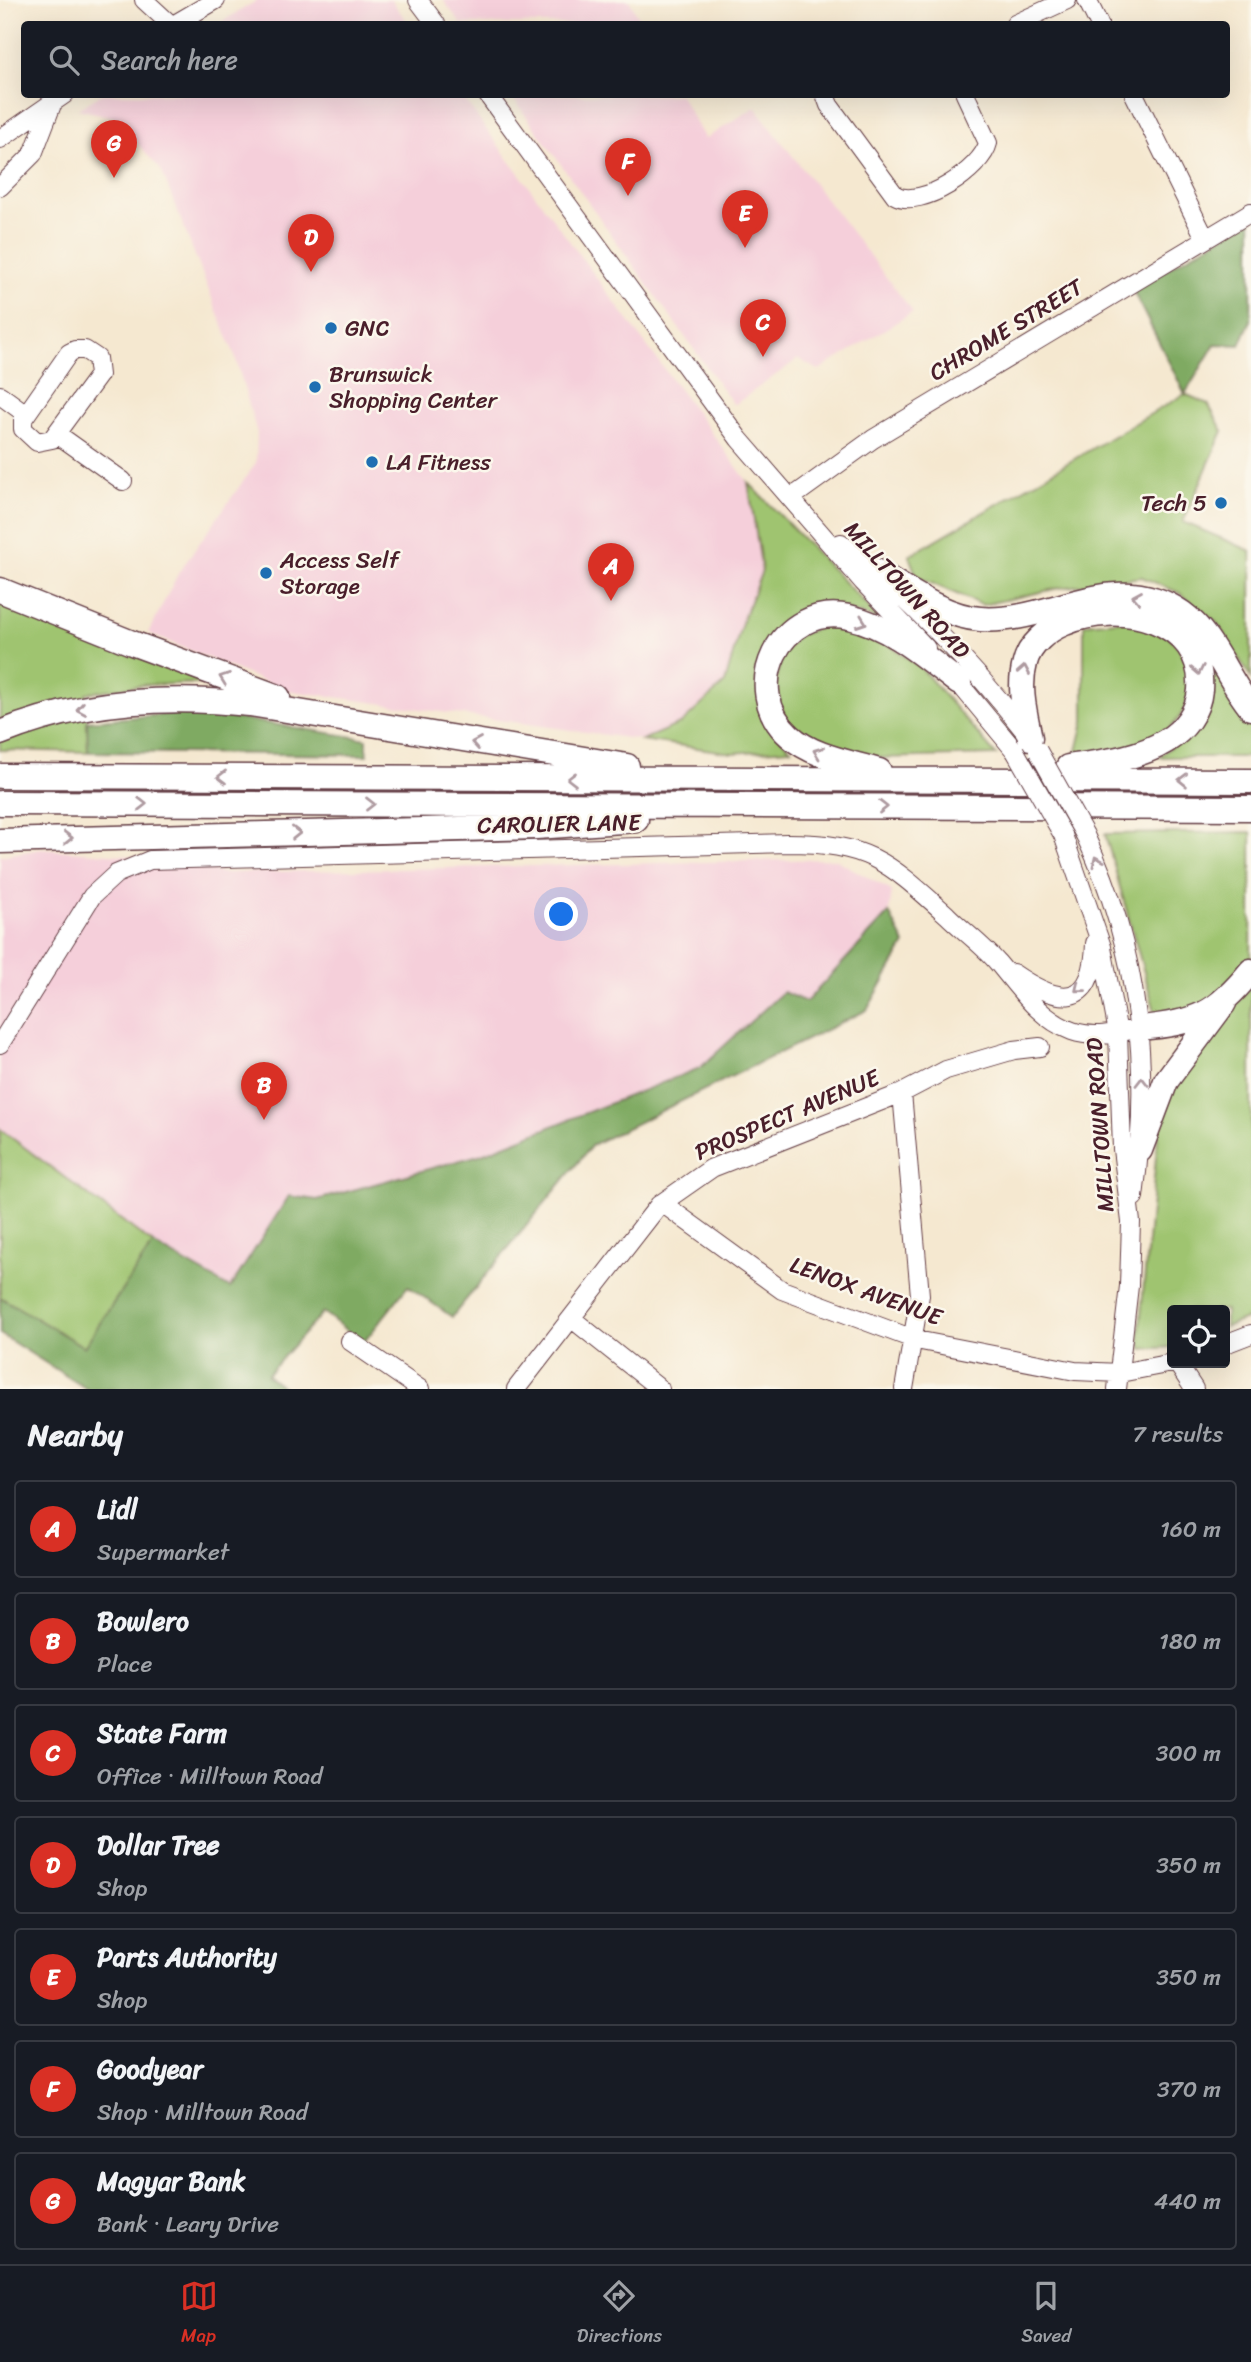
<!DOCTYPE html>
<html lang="en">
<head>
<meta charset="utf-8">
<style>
  :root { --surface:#171b24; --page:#20242c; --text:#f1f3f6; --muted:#9ea1a6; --line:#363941; --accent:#d93025 }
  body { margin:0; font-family:Sriracha,sans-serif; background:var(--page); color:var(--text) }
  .controls { position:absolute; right:21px; bottom:21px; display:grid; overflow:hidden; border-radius:7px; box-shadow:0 7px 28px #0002 }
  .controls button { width:63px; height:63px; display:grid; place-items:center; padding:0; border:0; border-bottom:2px solid var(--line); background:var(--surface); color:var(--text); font:35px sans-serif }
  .you { position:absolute; left:562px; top:915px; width:24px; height:24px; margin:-18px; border:5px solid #fff; border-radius:50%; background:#1a73e8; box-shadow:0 0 0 10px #1a73e833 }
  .badge { display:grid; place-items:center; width:46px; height:46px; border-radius:50%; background:var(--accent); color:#fff; font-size:23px; font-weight:700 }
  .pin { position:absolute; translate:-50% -58px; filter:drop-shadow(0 2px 4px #0008) }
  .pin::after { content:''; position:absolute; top:37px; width:24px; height:21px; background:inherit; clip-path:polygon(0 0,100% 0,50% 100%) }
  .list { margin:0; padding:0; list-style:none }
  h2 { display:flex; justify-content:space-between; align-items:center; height:91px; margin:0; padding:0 28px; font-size:30px }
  h2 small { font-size:23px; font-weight:400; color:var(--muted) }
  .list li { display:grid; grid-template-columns:46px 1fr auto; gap:21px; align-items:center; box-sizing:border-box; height:98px; margin:0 14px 14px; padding:0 14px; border:2px solid var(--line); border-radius:7px }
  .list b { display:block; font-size:26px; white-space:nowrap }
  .list p { margin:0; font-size:23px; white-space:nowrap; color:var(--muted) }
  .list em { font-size:23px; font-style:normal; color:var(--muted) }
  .icon { flex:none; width:38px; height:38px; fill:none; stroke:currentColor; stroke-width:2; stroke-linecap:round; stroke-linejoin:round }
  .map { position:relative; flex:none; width:1251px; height:1389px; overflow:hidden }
  .search { position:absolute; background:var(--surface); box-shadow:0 7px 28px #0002; left:21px; right:21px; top:21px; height:77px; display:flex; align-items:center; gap:18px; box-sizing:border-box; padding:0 24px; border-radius:7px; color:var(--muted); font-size:26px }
  .sheet { height:875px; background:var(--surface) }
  nav { display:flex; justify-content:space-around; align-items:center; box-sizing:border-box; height:98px; border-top:2px solid var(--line); background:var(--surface); font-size:19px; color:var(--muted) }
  nav a { display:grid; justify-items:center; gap:4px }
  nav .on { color:var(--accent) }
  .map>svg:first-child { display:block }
  .built { fill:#f5cfda }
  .green { fill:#9fc46f; stroke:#74724d; stroke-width:2 }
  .forest { fill:#7faa62; stroke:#646446; stroke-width:2 }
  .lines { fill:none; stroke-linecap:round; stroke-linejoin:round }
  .minor-casing { stroke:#643d44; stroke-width:20 }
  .highway-casing { stroke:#643d44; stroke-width:27 }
  .minor { stroke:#fff; stroke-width:18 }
  .highway { stroke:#fff; stroke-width:24 }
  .minor-bridge-casing { stroke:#643d44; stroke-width:20; stroke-linecap:butt }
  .minor-bridge { stroke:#fff; stroke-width:18 }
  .oneway { stroke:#ae9aa0 }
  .poi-dot { fill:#1f6fb2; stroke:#fbf7ec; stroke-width:2.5 }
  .labels { text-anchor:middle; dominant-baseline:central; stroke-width:5; stroke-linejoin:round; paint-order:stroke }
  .poi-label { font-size:23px; fill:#4a1f2b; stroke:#fbf7ec; text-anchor:start }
  .street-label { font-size:23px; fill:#4a1f2b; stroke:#fbf7ec }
</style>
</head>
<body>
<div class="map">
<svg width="1251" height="1389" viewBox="0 0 1251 1389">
  <rect width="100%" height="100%" fill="#fbf7ec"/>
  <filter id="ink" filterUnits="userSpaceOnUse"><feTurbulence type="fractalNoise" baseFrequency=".0143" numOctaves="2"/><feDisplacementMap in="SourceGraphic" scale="14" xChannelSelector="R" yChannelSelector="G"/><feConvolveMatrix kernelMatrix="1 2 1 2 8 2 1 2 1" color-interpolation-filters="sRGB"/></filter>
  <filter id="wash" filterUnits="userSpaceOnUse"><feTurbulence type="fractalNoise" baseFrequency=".00686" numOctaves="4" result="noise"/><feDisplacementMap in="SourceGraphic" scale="28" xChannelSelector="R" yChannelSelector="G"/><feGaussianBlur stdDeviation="1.57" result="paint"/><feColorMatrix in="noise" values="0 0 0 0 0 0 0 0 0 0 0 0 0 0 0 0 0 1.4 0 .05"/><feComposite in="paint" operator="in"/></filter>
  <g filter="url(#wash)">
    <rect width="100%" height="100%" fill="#f5e8d0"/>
    <path class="built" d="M258,0H391L409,24H218Z
      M443,0H629L642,24H461Z
      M102,94L461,95L748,482L762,571L743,619L725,683L682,723L642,740L285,690L148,633L179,572L256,463L257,433L235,356L161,170L113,117L78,109Z
      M511,95H680L705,139L755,107L913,312L819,370L798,359L734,405Z
      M41,849L123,855L224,873L835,859L892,891L889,913L806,1002L783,993L700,1068L479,1155L317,1200L289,1196L230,1288L153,1244L0,1129V856Z"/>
    <path class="green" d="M1185,394L1208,404L1223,431L1183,522L1251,551V678L1217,623L1180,593L1142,577L1059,588L982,605L917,577L909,556Z
      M748,482L881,620L826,604L783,621L755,671L765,722L791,749L732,753L642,740L682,723L725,683L743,619L762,571Z
      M0,597L208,683L143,685L86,693L88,752L0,750Z
      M1126,620C1137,623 1153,625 1162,631C1199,656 1199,713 1160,735C1133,749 1105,751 1076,755L1084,722V624Z
      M828,625L877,636L921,668L996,755L881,758L824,747L788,724L774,688L782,655L798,635Z
      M1205,655L1251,717V757H1158L1194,729L1212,697Z
      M1251,832V957L1225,988L1191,1012L1156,1015L1105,834Z
      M1251,985V1317L1225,1327V1310H1172V1347L1142,1349L1139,1336L1159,1125L1167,1097Z
      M0,1129L153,1244L84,1347L0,1297Z"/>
    <path class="forest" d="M1251,220V320L1240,345L1215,344L1185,394L1132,289Z
      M197,712L367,739V755L88,752L87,721Z
      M889,913L905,944L867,1010L592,1145L452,1317L408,1286L363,1343L323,1312L267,1375L286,1389H87L0,1334V1297L84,1347L153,1244L230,1288L289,1196L317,1200L479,1155L700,1068L783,992L806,1002Z"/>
  </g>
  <g filter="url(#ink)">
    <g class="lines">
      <defs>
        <path id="minor" d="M144,0L170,24
          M418,0L436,24
          M1087,0L1099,24
          M175,24L216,0
          M1015,24L1067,0
          M487,94L739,439L863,582L926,648
          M825,94L829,105L895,195C921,210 982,169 988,143L965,94
          M1134,94L1205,238
          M0,139L65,94
          M0,187L33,154L53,102
          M75,350H85L97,358L99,375L52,439L37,442L23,429V419L69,353Z
          M0,395L26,414
          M57,434L123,481
          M791,498L873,439L1251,212
          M841,543C907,597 974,666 1026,733
          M953,676L1015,751
          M1063,835L1102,947L1118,1033L1122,1149L1131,1222L1129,1286L1117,1389
          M1085,835C1140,951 1151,1071 1134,1197
          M1013,973C1058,1004 1093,1011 1095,943
          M0,1044L92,896L116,874L150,860L787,843C869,843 888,862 947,915C963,931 983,945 998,963C1019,988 1039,1019 1072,1031C1095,1039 1117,1033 1140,1028
          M902,1093L920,1295L904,1389
          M662,1203L782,1290L916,1340L1075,1371L1120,1373L1172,1363
          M571,1318L660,1389
          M350,1341L420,1389
          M1225,1344L1251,1334
          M1177,1363L1194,1389
          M516,1389L659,1205L712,1168L902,1093L946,1070L1014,1050L1040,1047"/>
        <path id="highway" d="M874,570C906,588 942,616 980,619C1048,625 1116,566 1182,613C1214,636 1226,678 1251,708
          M0,590L132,643L278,697
          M0,733C80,700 165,695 250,704L627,766
          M1030,738C1025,713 1018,688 1025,663C1029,645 1047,630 1065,623C1118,600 1205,618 1200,690C1198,712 1184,730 1166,741C1137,759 1101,762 1068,767
          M879,771C850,762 813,757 790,736C738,690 780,602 849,617C891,626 926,658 959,683
          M0,776L1251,781
          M0,803L1251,808
          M0,841L536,827L636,820
          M1140,1028C1196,1023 1216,1014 1251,971
          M1140,1150L1166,1081L1224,1003"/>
      </defs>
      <use href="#minor" class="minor-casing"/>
      <use href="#highway" class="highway-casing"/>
      <use href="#minor" class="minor"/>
      <use href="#highway" class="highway"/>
      <defs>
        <path id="minor-bridge" d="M1015,751L1063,835
          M1038,751L1085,835"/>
      </defs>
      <use href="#minor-bridge" class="minor-bridge-casing"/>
      <use href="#minor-bridge" class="minor-bridge"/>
    </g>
    <defs><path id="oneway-chevron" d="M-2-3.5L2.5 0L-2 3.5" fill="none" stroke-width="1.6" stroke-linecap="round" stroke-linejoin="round" transform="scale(1.75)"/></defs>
    <g class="oneway">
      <use href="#oneway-chevron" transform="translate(1137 597) rotate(-170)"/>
      <use href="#oneway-chevron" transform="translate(862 622) rotate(20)"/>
      <use href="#oneway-chevron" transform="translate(1024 670) rotate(-80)"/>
      <use href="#oneway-chevron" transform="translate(1198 670) rotate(79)"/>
      <use href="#oneway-chevron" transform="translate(224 678) rotate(-160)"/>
      <use href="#oneway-chevron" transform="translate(81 709) rotate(170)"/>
      <use href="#oneway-chevron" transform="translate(476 743) rotate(-170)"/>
      <use href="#oneway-chevron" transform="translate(818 752) rotate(-159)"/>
      <use href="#oneway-chevron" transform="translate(222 777) rotate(-180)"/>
      <use href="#oneway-chevron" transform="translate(572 779) rotate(-180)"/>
      <use href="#oneway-chevron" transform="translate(1183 780) rotate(-179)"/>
      <use href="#oneway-chevron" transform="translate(142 804)"/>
      <use href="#oneway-chevron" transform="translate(370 804)"/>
      <use href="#oneway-chevron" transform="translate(883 807)"/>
      <use href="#oneway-chevron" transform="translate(296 833) rotate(-1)"/>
      <use href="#oneway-chevron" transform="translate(68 838) rotate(-1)"/>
      <use href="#oneway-chevron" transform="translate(1097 861) rotate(-115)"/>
      <use href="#oneway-chevron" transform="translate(1079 988) rotate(141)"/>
      <use href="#oneway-chevron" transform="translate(1142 1082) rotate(-90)"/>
    </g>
  </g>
  <g class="poi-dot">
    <circle cx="331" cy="328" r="7"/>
    <circle cx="315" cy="387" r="7"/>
    <circle cx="372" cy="462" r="7"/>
    <circle cx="1221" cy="503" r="7"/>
    <circle cx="266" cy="573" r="7"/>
  </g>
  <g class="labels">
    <g class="poi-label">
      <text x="345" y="328">GNC</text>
      <text x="329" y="374">Brunswick<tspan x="329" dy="26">Shopping Center</tspan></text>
      <text x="386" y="462">LA Fitness</text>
      <text x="1207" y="503" text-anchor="end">Tech 5</text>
      <text x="280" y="560">Access Self<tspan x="280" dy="26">Storage</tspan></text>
    </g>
    <g class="street-label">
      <text transform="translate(1006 330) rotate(-31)">CHROME STREET</text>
      <text transform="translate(907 590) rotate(48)">MILLTOWN ROAD</text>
      <text transform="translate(559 824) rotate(-1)">CAROLIER LANE</text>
      <text transform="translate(787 1115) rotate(-23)">PROSPECT AVENUE</text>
      <text transform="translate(1100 1125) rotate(-94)">MILLTOWN ROAD</text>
      <text transform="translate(866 1291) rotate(20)">LENOX AVENUE</text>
    </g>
  </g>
</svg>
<div class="controls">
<button><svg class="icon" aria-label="locate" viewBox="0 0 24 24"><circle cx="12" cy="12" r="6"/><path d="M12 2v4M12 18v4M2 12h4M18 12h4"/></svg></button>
</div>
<div class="you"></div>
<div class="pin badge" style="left:611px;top:601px">A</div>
<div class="pin badge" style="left:264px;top:1120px">B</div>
<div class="pin badge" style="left:763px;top:357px">C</div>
<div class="pin badge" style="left:311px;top:272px">D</div>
<div class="pin badge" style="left:745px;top:248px">E</div>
<div class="pin badge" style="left:628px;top:196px">F</div>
<div class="pin badge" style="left:114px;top:178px">G</div>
<div class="search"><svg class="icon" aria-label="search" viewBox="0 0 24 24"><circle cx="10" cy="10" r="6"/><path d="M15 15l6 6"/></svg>Search here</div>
</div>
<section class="sheet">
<h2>Nearby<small>7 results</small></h2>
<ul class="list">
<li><span class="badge">A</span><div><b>Lidl</b><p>Supermarket</p></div><em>160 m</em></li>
<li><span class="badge">B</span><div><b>Bowlero</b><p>Place</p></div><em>180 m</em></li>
<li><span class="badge">C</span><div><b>State Farm</b><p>Office · Milltown Road</p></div><em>300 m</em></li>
<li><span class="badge">D</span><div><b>Dollar Tree</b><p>Shop</p></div><em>350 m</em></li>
<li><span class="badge">E</span><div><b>Parts Authority</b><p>Shop</p></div><em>350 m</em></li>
<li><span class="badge">F</span><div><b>Goodyear</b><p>Shop · Milltown Road</p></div><em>370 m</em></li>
<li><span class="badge">G</span><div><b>Magyar Bank</b><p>Bank · Leary Drive</p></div><em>440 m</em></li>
</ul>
</section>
<nav>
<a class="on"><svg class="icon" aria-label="map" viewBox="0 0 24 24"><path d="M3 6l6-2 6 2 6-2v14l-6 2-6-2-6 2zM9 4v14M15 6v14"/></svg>Map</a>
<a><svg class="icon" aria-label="directions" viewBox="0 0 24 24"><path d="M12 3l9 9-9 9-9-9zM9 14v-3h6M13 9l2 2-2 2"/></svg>Directions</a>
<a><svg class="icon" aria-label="saved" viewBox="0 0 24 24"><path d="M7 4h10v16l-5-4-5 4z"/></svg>Saved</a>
</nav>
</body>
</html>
